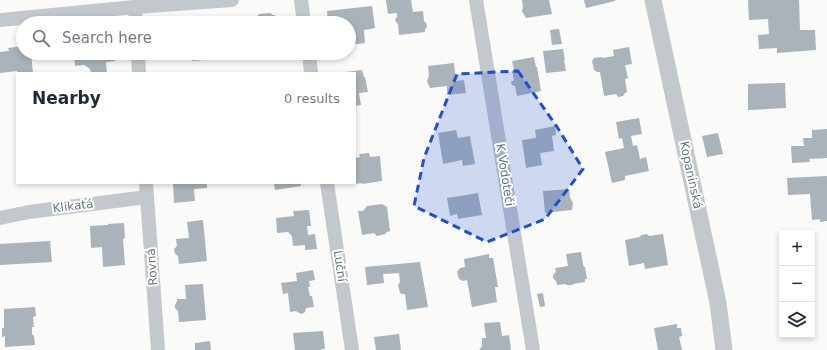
<!DOCTYPE html>
<html lang="en">
<head>
<meta charset="utf-8">
<style>
  :root { --surface:#fff; --page:#f2f2f3; --text:#1f2937; --muted:#747a83; --line:#e0e1e3 }
  body { margin:0; font-family:"DejaVu Sans",sans-serif; background:var(--page); color:var(--text) }
  .controls { position:absolute; right:12px; bottom:12px; display:grid; overflow:hidden; border-radius:0px; box-shadow:0 2px 6px #0003 }
  .controls button { width:36px; height:36px; display:grid; place-items:center; padding:0; border:0; border-bottom:1px solid var(--line); background:var(--surface); color:var(--text); font:20px sans-serif }
  .list { margin:0; padding:0; list-style:none }
  h2 { display:flex; justify-content:space-between; align-items:center; height:52px; margin:0; padding:0 16px; font-size:17px }
  h2 small { font-size:13px; font-weight:400; color:var(--muted) }
  .icon { flex:none; width:22px; height:22px; fill:none; stroke:currentColor; stroke-width:2; stroke-linecap:round; stroke-linejoin:round }
  .map { position:relative; flex:none; width:827px; height:350px; overflow:hidden }
  .search { position:absolute; background:var(--surface); box-shadow:0 2px 6px #0003; left:16px; top:16px; width:340px; height:44px; display:flex; align-items:center; gap:10px; box-sizing:border-box; padding:0 14px; border-radius:22px; color:var(--muted); font-size:15px }
  .panel { position:absolute; background:var(--surface); box-shadow:0 2px 6px #0003; left:16px; top:72px; width:340px; height:112px; border-radius:0px }
  .map>svg:first-child { display:block }
  .building { fill:#aab3b9 }
  .lines { fill:none; stroke-linecap:round; stroke-linejoin:round }
  .minor { stroke:#c3c8cc; stroke-width:14 }
  .tertiary { stroke:#c3c8cc; stroke-width:17 }
  .marked { fill:#1d4ed8; fill-opacity:0.2; stroke:#1d4ed8; stroke-width:3; stroke-dasharray:8 5; stroke-linejoin:round }
  .labels { text-anchor:middle; dominant-baseline:central; stroke-width:4; stroke-linejoin:round; paint-order:stroke }
  .street-label { font-size:12px; fill:#657683; stroke:#fff }
</style>
</head>
<body>
<div class="map">
<svg width="827" height="350" viewBox="0 0 827 350">
  <rect width="100%" height="100%" fill="#fafaf8"/>
  <path class="building" d="M386,0H411L413,12L423,11L424,21L426,23L427,27L425,29V32L399,35L398,24L396,22L395,19L397,17V13L388,14Z
    M522,0H549L552,14L526,18L522,11L523,6Z
    M584,0H615V1L586,8Z
    M748,0H799L800,30H815L816,50L777,53V48L759,49L758,35L769,34L768,19L749,20Z
    M372,6L375,28L364,30L365,43L349,45V23H328L327,11Z
    M270,13L273,15H275L276,23H249L248,18L257,17L259,14Z
    M210,18L211,23H172V22Z
    M559,29L562,44L552,45L550,30Z
    M23,46V53H31L33,73H17V71L0,73V52L9,51L8,48Z
    M629,47L632,64L625,65L628,78L625,79L627,92L625,93L623,96L618,97L616,94L604,96L600,72H597L594,70L592,61L594,58L602,57L603,58L614,56L613,50Z
    M563,49L565,60H564L566,71L546,73L543,51Z
    M74,53H114L115,61L106,62L107,73H91L90,69L84,65L75,66Z
    M157,53H172V58L157,59Z
    M191,53H214V59L192,61Z
    M534,57L536,67H537L541,91L517,96L515,86L512,85L511,82L514,80L512,71L514,70L512,61Z
    M454,63L456,81L464,80L466,93L447,95V86L430,88L427,81L429,76L428,66Z
    M362,70L364,77H365L368,92L359,93L361,105L355,106V73H346V72Z
    M785,83L786,108L748,110V84Z
    M639,118L642,134L631,136L633,146L637,145L640,159L646,157L649,171L625,176V180L612,183L605,152L624,148L622,138L619,139L616,122Z
    M555,126L556,135L552,136L554,151L540,153L542,165L526,168L522,140L536,138L535,130Z
    M827,129V158L809,159L810,162L792,163L791,146H804L803,138H812V130Z
    M456,130L458,138L470,136L475,164L463,166L462,160L443,164L438,133Z
    M718,133L723,154L707,157L702,136Z
    M369,153L370,157L380,156L382,181L362,184V183L355,184V158L360,157L359,154Z
    M827,176V221L820,222V219L812,220L810,194L788,195L787,178Z
    M173,183H207V188L194,189L195,201L174,203Z
    M274,183H301V186L275,190Z
    M569,189L570,198L573,203L572,210L545,213L543,191Z
    M478,193L482,215L458,219L457,214L450,216L447,198Z
    M382,204L387,207L390,231L387,232L385,234L377,236L374,233L362,235L358,211H363L367,206Z
    M309,210L311,226H307L308,235L315,234L317,249L305,250V245L293,246L292,236L288,232L277,233L276,218L294,216L293,211Z
    M203,220L207,261L179,264L178,256L175,254L174,249L177,246L176,239L189,238L187,222Z
    M124,223L125,238L123,239L125,265L103,267L102,247L91,248L90,226L108,225V224Z
    M647,234L649,236L663,234L668,265L645,269L644,263L629,266L625,240L640,237L641,235Z
    M50,241L52,262L0,265V244Z
    M581,252L583,264L584,267H585L587,279H585V282L573,284V285H566V284L557,285L556,281L553,278V275L556,272L555,268L568,266L566,254Z
    M489,254V258H493L498,287H495L497,302L472,307L467,280L463,281L459,279L457,272L460,268L465,267L464,259Z
    M420,262L428,307L407,310L405,294H402L400,293L398,285L400,282L399,273L383,274L384,283L367,285L365,267Z
    M313,270L315,280L309,281L310,287H308L310,296H312L314,307L306,308L305,312L302,314L299,313L296,311L290,312L288,293L283,294L281,283L297,281L296,273Z
    M203,284L206,320L179,322L178,311L175,308V305L177,301V299H186L185,285Z
    M543,293L545,306L540,307L537,294Z
    M35,307L36,316L33,317L34,327H32V334L34,336L35,345L5,347V336L2,337V328H4V309Z
    M500,322L502,336L509,335L511,350H479L482,346V338H486L484,323Z
    M677,324V328H681L682,336L679,337L682,350H658L654,328Z
    M323,331L325,349H321V350H295L293,333Z
    M399,334L401,350H376L374,337Z
    M210,341L211,350H195V343Z"/>
  <g class="lines">
    <path class="minor" d="M301,0L304,23
      M476,0L533,350
      M135,7L136,23
      M0,20L135,7L232,0
      M138,53L139,73
      M309,53L311,73
      M146,183L158,350
      M327,183L352,350
      M0,218L29,212L147,197"/>
    <path class="tertiary" d="M653,0L718,303L724,350"/>
  </g>
  <path class="marked" d="M518,71L557,127L583,169L545,219L487,242L414,206L424,158L457,74Z"/>
  <g class="labels">
    <g class="street-label">
      <text transform="translate(505 175) rotate(81)">K Vodoteči</text>
      <text transform="translate(691 175) rotate(78)">Kopaninská</text>
      <text transform="translate(73 206) rotate(-7)">Klikatá</text>
      <text transform="translate(340 266) rotate(82)">Luční</text>
      <text transform="translate(152 267) rotate(-94)">Rovná</text>
    </g>
  </g>
</svg>
<div class="controls">
<button>+</button>
<button>−</button>
<button><svg class="icon" aria-label="layers" viewBox="0 0 24 24"><path d="M12 4l9 5-9 5-9-5zM3 14l9 5 9-5"/></svg></button>
</div>
<div class="search"><svg class="icon" aria-label="search" viewBox="0 0 24 24"><circle cx="10" cy="10" r="6"/><path d="M15 15l6 6"/></svg>Search here</div>
<section class="panel">
<h2>Nearby<small>0 results</small></h2>
<ul class="list">
</ul>
</section>
</div>
</body>
</html>
